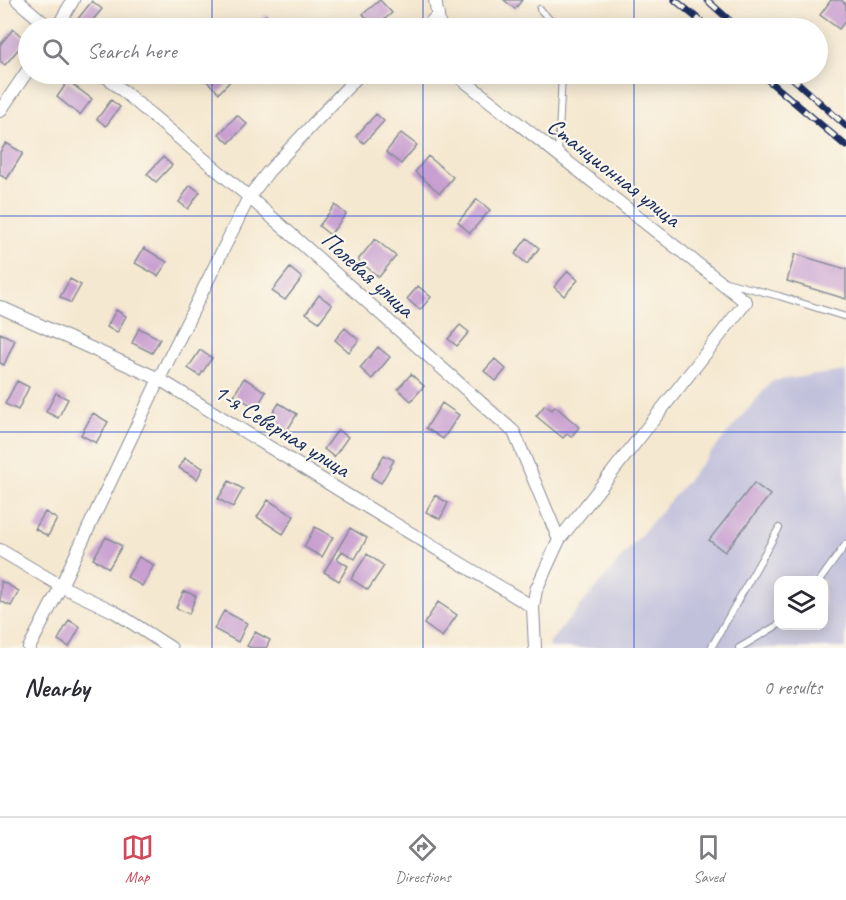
<!DOCTYPE html>
<html lang="en">
<head>
<meta charset="utf-8">
<style>
  :root { --surface:#fff; --page:#f7f7f7; --text:#2b2b33; --muted:#7c7c81; --line:#e1e1e2; --accent:#d1495b }
  body { margin:0; font-family:Caveat,sans-serif; background:var(--page); color:var(--text) }
  .controls { position:absolute; right:18px; bottom:18px; display:grid; overflow:hidden; border-radius:12px; box-shadow:0 3px 15px #0003 }
  .controls button { width:54px; height:54px; display:grid; place-items:center; padding:0; border:0; border-bottom:2px solid var(--line); background:var(--surface); color:var(--text); font:30px sans-serif }
  .list { margin:0; padding:0; list-style:none }
  h2 { display:flex; justify-content:space-between; align-items:center; height:78px; margin:0; padding:0 24px; font-size:26px }
  h2 small { font-size:20px; font-weight:400; color:var(--muted) }
  .icon { flex:none; width:33px; height:33px; fill:none; stroke:currentColor; stroke-width:2; stroke-linecap:round; stroke-linejoin:round }
  .map { position:relative; flex:none; width:846px; height:648px; overflow:hidden }
  .search { position:absolute; background:var(--surface); box-shadow:0 3px 15px #0003; left:18px; right:18px; top:18px; height:66px; display:flex; align-items:center; gap:15px; box-sizing:border-box; padding:0 21px; border-radius:33px; color:var(--muted); font-size:22px }
  .sheet { height:168px; background:var(--surface) }
  nav { display:flex; justify-content:space-around; align-items:center; box-sizing:border-box; height:84px; border-top:2px solid var(--line); background:var(--surface); font-size:16px; color:var(--muted) }
  nav a { display:grid; justify-items:center; gap:3px }
  nav .on { color:var(--accent) }
  .map>svg:first-child { display:block }
  .industrial { fill:#c2c1dc; fill-rule:evenodd }
  .building { fill:#c89fd0 }
  .lines { fill:none; stroke-linecap:round; stroke-linejoin:round }
  .lane-casing { stroke:#888c97; stroke-width:8 }
  .street-casing { stroke:#888c97; stroke-width:14 }
  .lane { stroke:#fff; stroke-width:6 }
  .street { stroke:#fff; stroke-width:12 }
  .rail-casing { stroke:#1b2f5e; stroke-width:7 }
  .rail { stroke:#fbf7ec; stroke-width:4.5; stroke-dasharray:14; stroke-linecap:butt }
  .grid { fill:none; stroke:#1d4ed8; stroke-width:1.5; stroke-opacity:0.55 }
  .labels { text-anchor:middle; dominant-baseline:central; stroke-width:4.5; stroke-linejoin:round; paint-order:stroke }
  .street-label { font-size:24px; fill:#1b2f5e; stroke:#fbf7ec }
</style>
</head>
<body>
<div class="map">
<svg width="846" height="648" viewBox="0 0 846 648">
  <rect width="100%" height="100%" fill="#fbf7ec"/>
  <filter id="ink" filterUnits="userSpaceOnUse"><feTurbulence type="fractalNoise" baseFrequency=".0167" numOctaves="2"/><feDisplacementMap in="SourceGraphic" scale="12" xChannelSelector="R" yChannelSelector="G"/><feConvolveMatrix kernelMatrix="1 2 1 2 8 2 1 2 1" color-interpolation-filters="sRGB"/></filter>
  <filter id="wash" filterUnits="userSpaceOnUse"><feTurbulence type="fractalNoise" baseFrequency=".008" numOctaves="4" result="noise"/><feDisplacementMap in="SourceGraphic" scale="24" xChannelSelector="R" yChannelSelector="G"/><feGaussianBlur stdDeviation="1.35" result="paint"/><feColorMatrix in="noise" values="0 0 0 0 0 0 0 0 0 0 0 0 0 0 0 0 0 1.4 0 .05"/><feComposite in="paint" operator="in"/></filter>
  <g filter="url(#wash)">
    <rect width="100%" height="100%" fill="#f5e8d0"/>
    <path class="industrial" d="M846,371V648H551L548,644L772,381ZM778,580H824V626H778Z"/>
    <g id="blocks">
      <path class="building" d="M380,0L392,13L374,28L363,14Z
        M504,0H522L515,9Z
        M831,0H841L846,4V20L839,29L820,15Z
        M92,1L102,9L86,28L77,20Z
        M266,15L276,25L272,28H258L255,26Z
        M13,29L26,40L5,65L0,61V45Z
        M199,74H230L234,77L219,93Z
        M68,81L92,99L80,115L57,97Z
        M111,100L120,107L106,126L97,119Z
        M376,114L384,121L364,143L356,136Z
        M237,115L247,124L229,143L219,134Z
        M401,133L417,145L401,164L386,152Z
        M6,143L23,153L7,179L0,175V152Z
        M428,156L453,177L440,193L415,172Z
        M163,157L172,165L156,182L147,174Z
        M190,185L200,192L188,209L179,202Z
        M477,199L490,210L470,233L458,222Z
        M335,205L346,214L330,235L319,226Z
        M527,238L539,248L527,264L515,254Z
        M375,239L396,256L379,277L358,260Z
        M144,248L167,262L158,276L135,263Z
        M795,254L846,269V299L787,281Z
        M290,268L302,278L285,300L272,291Z
        M568,271L578,280L564,296L554,287Z
        M70,279L81,285L71,303L60,297Z
        M418,286L431,297L420,310L407,299Z
        M319,295L332,305L319,322L306,313Z
        M116,310L126,316L117,333L107,327Z
        M460,325L469,332L457,346L448,339Z
        M139,328L160,339L152,353L132,343Z
        M345,328L359,340L349,352L335,340Z
        M0,333L15,340L4,365L0,363Z
        M378,347L390,357L372,379L360,368Z
        M200,350L212,358L200,376L188,368Z
        M495,359L506,369L496,381L484,371Z
        M411,374L424,386L411,401L398,389Z
        M244,378L266,392L256,408L234,395Z
        M17,381L29,387L18,410L5,404Z
        M56,393L68,399L58,418L46,412Z
        M279,403L297,414L287,431L269,419Z
        M442,403L459,415L443,439L426,428Z
        M545,405L552,410L555,406L579,427L571,437L567,434L563,438L536,416Z
        M93,413L108,422L96,443L81,435Z
        M338,430L348,437L334,457L324,449Z
        M384,455L394,460L381,483L371,477Z
        M185,458L203,468L197,479L179,468Z
        M229,481L243,489L233,507L218,499Z
        M754,483L770,495L725,552L709,540Z
        M435,495L448,503L440,519L426,512Z
        M268,500L294,516L283,534L257,517Z
        M45,512L57,519L48,536L35,529Z
        M315,527L333,537L322,557L304,547Z
        M350,528L367,538L355,559L342,551L337,559L348,566L339,581L324,572Z
        M106,537L122,546L109,568L93,559Z
        M367,554L384,566L368,590L351,579Z
        M139,557L154,565L142,586L127,577Z
        M1,581L19,591L11,606L0,601Z
        M184,591L196,596L189,614L176,608Z
        M438,602L457,615L442,637L424,624Z
        M224,611L247,623L238,642L214,629Z
        M69,620L80,627L69,647L58,640Z
        M255,632L270,640L266,648H252L247,646Z"/>
    </g>
  </g>
  <g filter="url(#ink)">
    <use href="#blocks" fill-opacity="0" stroke="#888c97" stroke-width="1.5"/>
    <g class="lines">
      <defs>
        <path id="lane" d="M540,9L557,28
          M558,154L562,74
          M726,282L779,296L846,317
          M820,580L846,544
          M711,648L779,528
          M739,648L778,625"/>
        <path id="street" d="M17,0L50,28
          M435,0L440,28
          M57,28L73,0
          M425,28L438,15
          M103,74L249,197L514,432L559,540
          M457,74L458,76L746,302L559,540L536,590L533,607L535,648
          M0,111L28,70
          M0,307L159,379L357,501L533,607
          M0,550L61,586L115,612L171,648
          M29,648L61,586L159,379L249,197L268,172L360,74"/>
      </defs>
      <use href="#lane" class="lane-casing"/>
      <use href="#street" class="street-casing"/>
      <use href="#lane" class="lane"/>
      <use href="#street" class="street"/>
      <defs>
        <path id="rail" d="M675,0L709,28
          M707,0L738,28
          M761,74L846,146
          M788,74L846,126"/>
      </defs>
      <use href="#rail" class="rail-casing"/>
      <use href="#rail" class="rail"/>
    </g>
  </g>
  <path class="grid" d="M212,0V28M423,0V28M634,0V28M212,74V648M423,74V648M634,74V648M0,216H846M0,432H846"/>
  <g class="labels">
    <g class="street-label">
      <text transform="translate(614 172) rotate(38)">Станционная улица</text>
      <text transform="translate(368 274) rotate(42)">Полевая улица</text>
      <text transform="translate(282 430) rotate(32)">1-я Северная улица</text>
    </g>
  </g>
</svg>
<div class="controls">
<button><svg class="icon" aria-label="layers" viewBox="0 0 24 24"><path d="M12 4l9 5-9 5-9-5zM3 14l9 5 9-5"/></svg></button>
</div>
<div class="search"><svg class="icon" aria-label="search" viewBox="0 0 24 24"><circle cx="10" cy="10" r="6"/><path d="M15 15l6 6"/></svg>Search here</div>
</div>
<section class="sheet">
<h2>Nearby<small>0 results</small></h2>
<ul class="list">
</ul>
</section>
<nav>
<a class="on"><svg class="icon" aria-label="map" viewBox="0 0 24 24"><path d="M3 6l6-2 6 2 6-2v14l-6 2-6-2-6 2zM9 4v14M15 6v14"/></svg>Map</a>
<a><svg class="icon" aria-label="directions" viewBox="0 0 24 24"><path d="M12 3l9 9-9 9-9-9zM9 14v-3h6M13 9l2 2-2 2"/></svg>Directions</a>
<a><svg class="icon" aria-label="saved" viewBox="0 0 24 24"><path d="M7 4h10v16l-5-4-5 4z"/></svg>Saved</a>
</nav>
</body>
</html>
